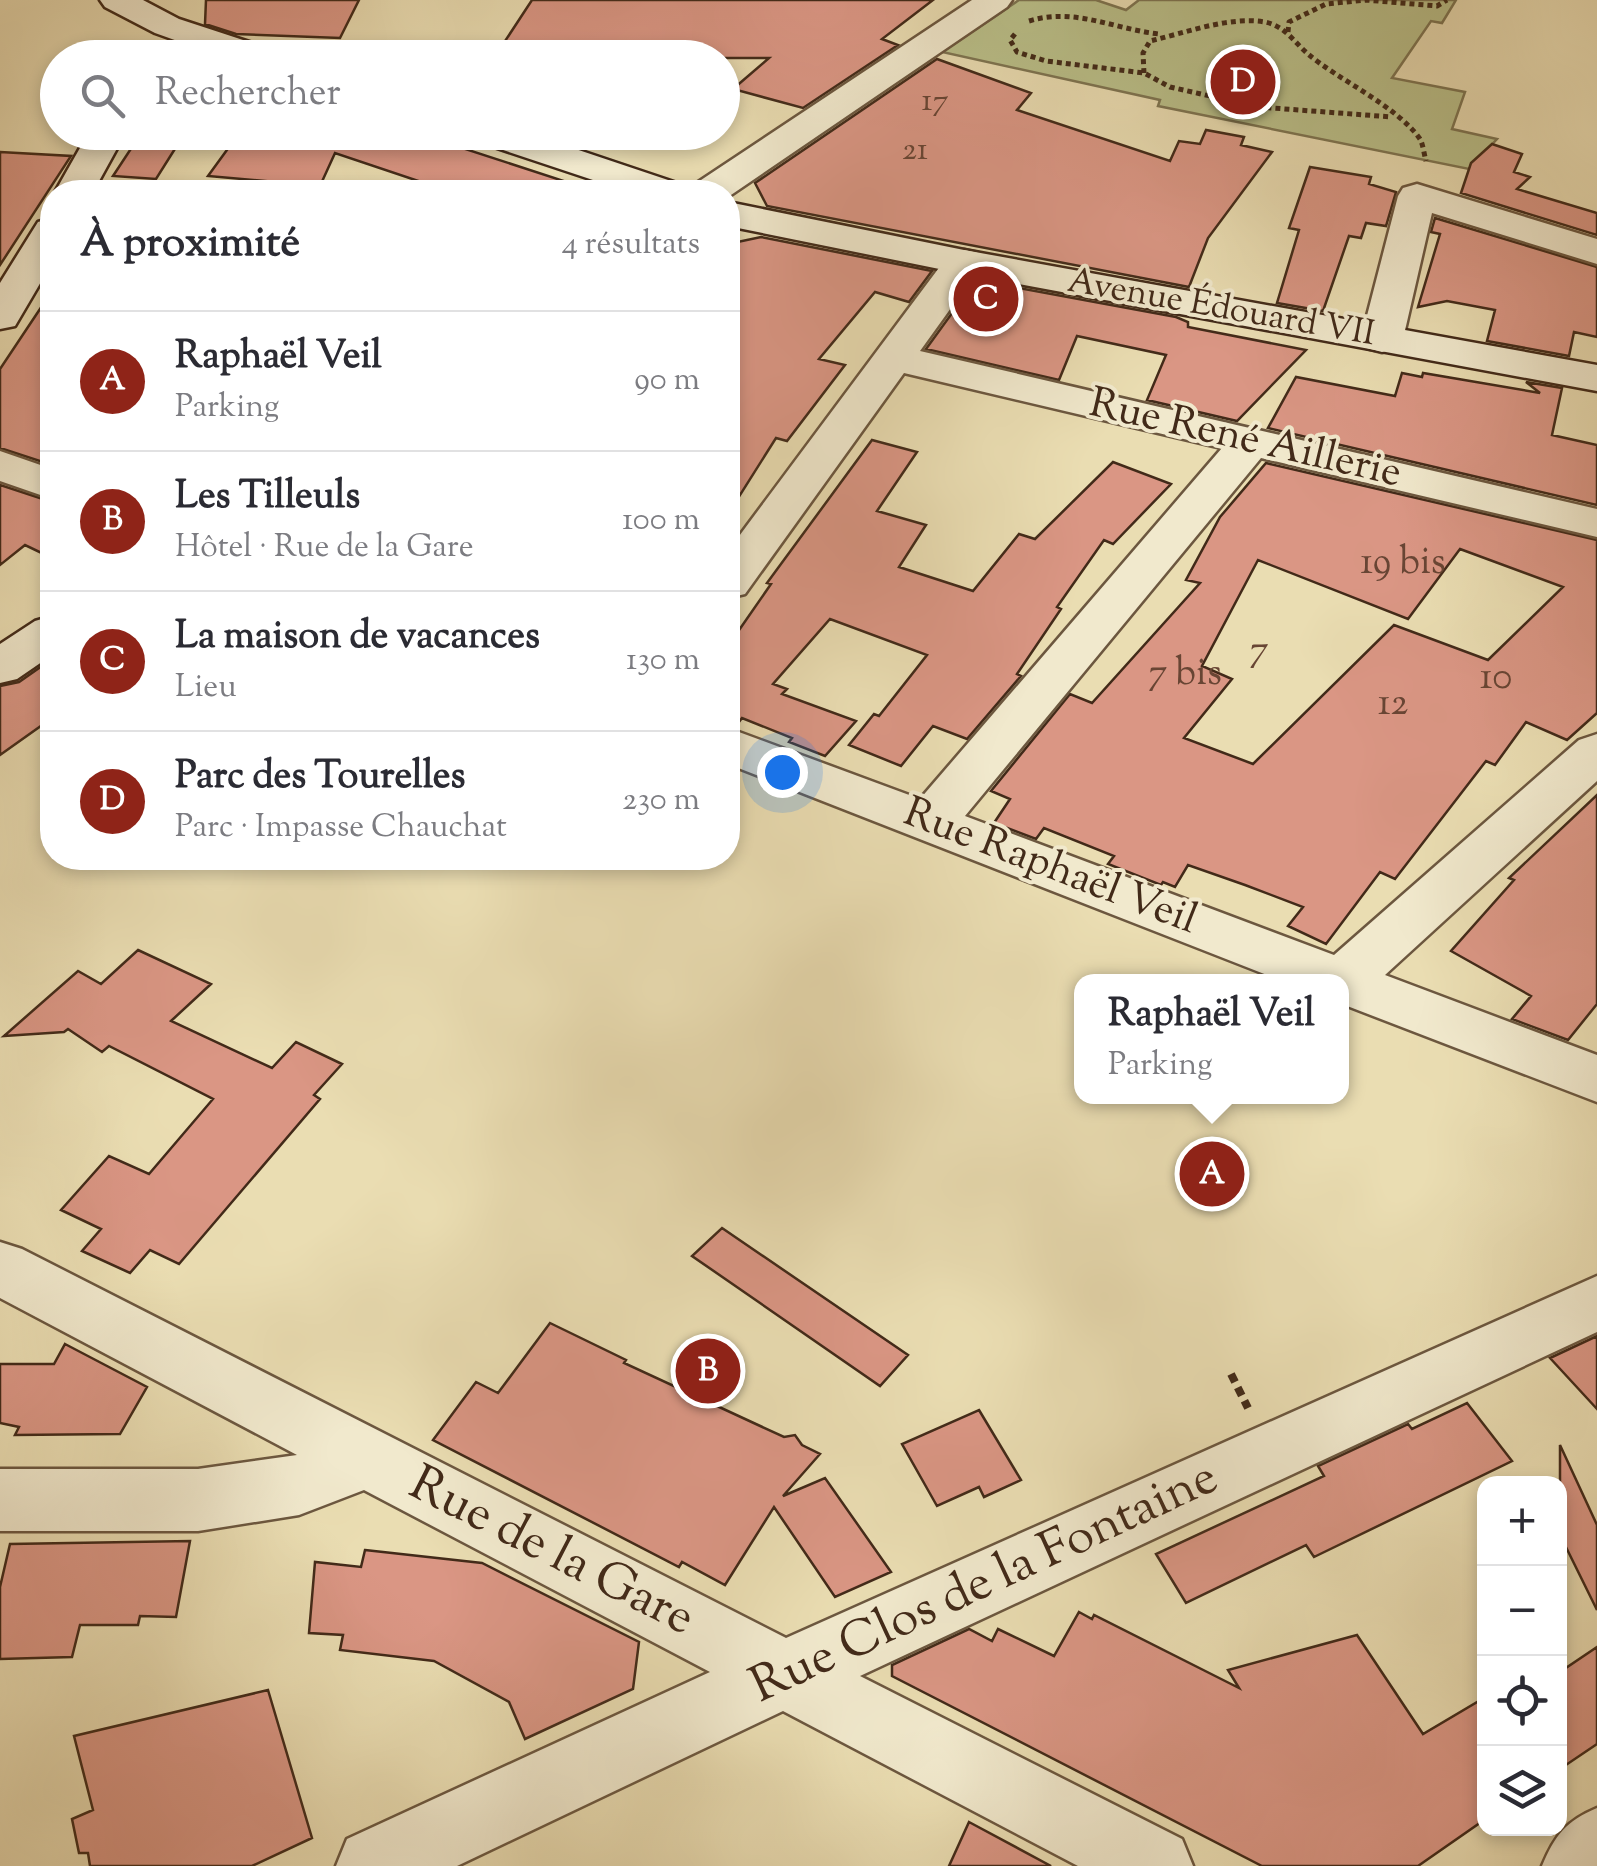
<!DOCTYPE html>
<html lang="fr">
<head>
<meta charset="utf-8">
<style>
  :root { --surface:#fff; --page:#f7f7f7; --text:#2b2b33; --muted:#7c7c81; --line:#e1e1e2; --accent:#8f2418 }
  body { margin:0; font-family:"Sorts Mill Goudy",serif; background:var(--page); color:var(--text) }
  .controls { position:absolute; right:30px; bottom:30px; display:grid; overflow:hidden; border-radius:20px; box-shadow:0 5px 15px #0003 }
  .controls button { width:90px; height:90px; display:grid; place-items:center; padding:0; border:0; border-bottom:2px solid var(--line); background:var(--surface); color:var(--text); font:50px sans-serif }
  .you { position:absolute; left:782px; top:772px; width:35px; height:35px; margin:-25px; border:8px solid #fff; border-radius:50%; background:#1a73e8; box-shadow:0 0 0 15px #1a73e833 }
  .badge { display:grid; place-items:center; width:65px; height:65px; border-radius:50%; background:var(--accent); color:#fff; font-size:32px; font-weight:700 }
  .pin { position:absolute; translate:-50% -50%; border:5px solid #fff; box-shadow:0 2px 10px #0006 }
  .popup { position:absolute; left:1074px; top:974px; width:275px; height:130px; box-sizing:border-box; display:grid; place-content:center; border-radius:20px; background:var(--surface); filter:drop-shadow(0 2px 8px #0005); font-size:32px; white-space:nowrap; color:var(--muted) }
  .popup b { font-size:38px; color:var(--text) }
  .popup::after { content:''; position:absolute; left:50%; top:100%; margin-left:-20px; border:20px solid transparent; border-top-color:var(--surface) }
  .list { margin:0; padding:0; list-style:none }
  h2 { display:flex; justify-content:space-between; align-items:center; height:130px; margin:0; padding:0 40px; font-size:42px }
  h2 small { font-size:32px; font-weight:400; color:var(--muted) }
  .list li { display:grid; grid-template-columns:65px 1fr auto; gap:30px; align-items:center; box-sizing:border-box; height:140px; padding:0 40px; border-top:2px solid var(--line) }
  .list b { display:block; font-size:38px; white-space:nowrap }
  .list p { margin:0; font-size:32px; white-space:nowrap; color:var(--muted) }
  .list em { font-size:32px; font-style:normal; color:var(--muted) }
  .icon { flex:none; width:55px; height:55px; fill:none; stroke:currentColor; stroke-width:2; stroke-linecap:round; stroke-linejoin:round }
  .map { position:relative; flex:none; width:1597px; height:1866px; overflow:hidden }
  .search { position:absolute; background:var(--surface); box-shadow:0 5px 15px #0003; left:40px; top:40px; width:700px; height:110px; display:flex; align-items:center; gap:25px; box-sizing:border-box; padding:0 35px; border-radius:55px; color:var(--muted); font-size:38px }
  .panel { position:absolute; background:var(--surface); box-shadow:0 5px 15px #0003; left:40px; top:180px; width:700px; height:690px; border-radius:40px }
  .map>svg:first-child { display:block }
  .green { fill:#bac08a; stroke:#7e7552; stroke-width:2.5 }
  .building { fill:#da9684; stroke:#422a19; stroke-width:2.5; fill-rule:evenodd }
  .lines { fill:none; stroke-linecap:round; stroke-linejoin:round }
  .street-casing { stroke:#6c573f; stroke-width:5 }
  .secondary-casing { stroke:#422a19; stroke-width:5 }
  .path-far1 { stroke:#422a19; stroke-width:5; stroke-dasharray:5 4; stroke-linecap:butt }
  .path { stroke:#422a19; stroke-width:8; stroke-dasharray:9 6; stroke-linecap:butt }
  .street { fill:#f1e9cd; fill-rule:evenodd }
  .secondary { fill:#f1e9cd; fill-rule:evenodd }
  .labels { text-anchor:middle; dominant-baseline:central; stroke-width:8; stroke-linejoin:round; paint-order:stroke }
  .far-number-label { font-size:32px; fill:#684534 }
  .far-street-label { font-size:35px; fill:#422a19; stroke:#f1e9cd }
  .number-label { font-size:38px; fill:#684534 }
  .street-label { font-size:42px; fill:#422a19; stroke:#f1e9cd }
  .near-street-label { font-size:50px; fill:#422a19; stroke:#f1e9cd }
</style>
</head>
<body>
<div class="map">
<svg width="1597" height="1866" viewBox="0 0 1597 1866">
  <rect width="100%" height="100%" fill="#eaddb2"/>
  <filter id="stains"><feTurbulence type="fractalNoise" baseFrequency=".002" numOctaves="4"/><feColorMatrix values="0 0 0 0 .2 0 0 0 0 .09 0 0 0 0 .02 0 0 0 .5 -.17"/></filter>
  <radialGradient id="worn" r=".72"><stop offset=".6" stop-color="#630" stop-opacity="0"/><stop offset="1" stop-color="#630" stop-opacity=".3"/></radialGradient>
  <path class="green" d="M1019,0H1096L1126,10L1139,0H1456L1442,23L1431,21L1392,78L1465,92L1452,129L1497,139L1469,169L1158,106L1160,100L942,52Z"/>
  <path class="building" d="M206,0H359L340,38L236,34L205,24Z
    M532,0H933L882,39L898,45L803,108L733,89L769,58H494Z
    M937,59L1031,93L1017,110L1170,161L1179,141L1200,144L1206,130L1244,137L1241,145L1272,152L1208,238L1189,287L767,206L755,183Z
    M240,132H413L573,184L572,192H451L335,153L320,186L208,176Z
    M136,141L178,144L156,179L113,176Z
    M1492,144L1522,154L1514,172L1530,177L1517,189L1597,213V235L1461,193L1471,163Z
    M0,152L71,156L0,265Z
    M1310,167L1371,177L1369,184L1396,192L1386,226L1366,223L1361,238L1349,236L1323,311L1277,303L1299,230L1289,228Z
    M1435,218L1597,267V337L1574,332L1569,356L1487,341L1495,310L1447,301L1418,307L1440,234L1431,232Z
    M761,237L932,271L909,302L875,292L819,359L845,365L787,441L776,438L728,514V244Z
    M976,280L1176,317L1188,322V327L1306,350L1237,421L1147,400L1166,355L1077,336L1059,380L926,349Z
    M52,291V465L0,448V369Z
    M1402,373L1422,377L1423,373L1540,393L1526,382L1562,388L1552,435L1597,445V505L1268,428L1296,377L1395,396Z
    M872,440L917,452L877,511L926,525L899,567L973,591L1019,534L1035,539L1113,462L1171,484L1113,544L1104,540L1057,607L1061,609L1017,674L1021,676L967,739L933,726L901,766L849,745L874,714L879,716L927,655L830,619L773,684L787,689L782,694L856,721L825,756L789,742L792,738L742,718L735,727L728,725V646L771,584L767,583Z
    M1266,463L1597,540V713L1567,740L1526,722L1495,765L1486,761L1395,879L1380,872L1326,944L1288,926L1303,907L1245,885L1188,865L1175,887L1163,882L1161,885L1108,864L1114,856L1044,828L1036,839L994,823L1010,799L991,791L1070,694L1092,703L1200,583L1186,580L1220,517ZM1460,549L1563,587L1488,660L1394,625L1253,764L1184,738L1232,679L1202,666L1258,560L1408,619Z
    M0,485L52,502V558L25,545L0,565Z
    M52,659V718L0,755V686L19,682Z
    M1597,795V1004L1568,1040L1512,1019L1531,996L1451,951L1514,880L1509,878Z
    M138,950L211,984L171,1021L272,1068L296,1042L342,1064L314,1095L320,1099L179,1264L150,1250L130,1273L82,1251L101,1229L61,1210L109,1156L149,1174L213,1099L109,1046L102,1052L68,1029L64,1032L4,1036L78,971L101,984Z
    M722,1228L908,1355L880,1386L692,1256Z
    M550,1323L626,1360L624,1363L784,1437L795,1435L802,1445L820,1454L783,1496L825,1478L891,1572L835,1597L774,1507L725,1585L682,1562L679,1567L433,1440L476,1382L498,1393Z
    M1597,1336V1409L1550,1358Z
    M65,1344L147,1387L120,1434L15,1435L19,1427L0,1423V1364H54Z
    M1467,1403L1512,1461L1314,1557L1306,1545L1186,1603L1156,1554L1324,1476L1318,1466L1408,1424L1412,1429Z
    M979,1410L1021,1480L984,1497L979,1487L937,1506L902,1444Z
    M1560,1445L1597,1525V1610L1560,1535Z
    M190,1541L176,1617L140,1616L138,1625H80L72,1657L0,1659V1587L10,1544Z
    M365,1550L482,1563L639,1642L633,1689L525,1739L509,1702L434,1661L340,1650L343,1635L309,1633L315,1562L361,1567Z
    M1079,1612L1092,1619L1094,1615L1239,1688L1228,1670L1357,1635L1423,1734L1484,1698V1820L1418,1866H1262L892,1676V1665L969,1629L992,1641L998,1629L1054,1656Z
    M1597,1647V1744L1560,1769V1672Z
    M268,1690L312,1838L252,1866H90L88,1853H79L72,1819L93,1810L74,1736Z
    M969,1822L1051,1866H949Z"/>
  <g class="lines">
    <defs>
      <path id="street" d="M972,0H1012L1007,7L728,197V192H690L695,184Z
        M1417,184L1597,239V264L1432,213L1403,339L1397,348L1382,352L1367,348L1361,339L1398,196L1403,188Z
        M964,250L978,253L984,262L920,351L1597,509V537L1261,458L965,816L1334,955L1579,740L1597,734V781L1385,975L1597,1055V1102L1342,1004V982H1285L728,764V728L920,799L1222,448L904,373L745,594L728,598V551L950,253Z
        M0,451L52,469V499L0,481Z
        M0,1242L22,1249L786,1638L1597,1276V1332L860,1676L1182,1839L1193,1866H1078L783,1711L457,1866H336L347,1839L710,1672L364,1490L299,1515L198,1531H0V1469H198L297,1455L0,1298Z
        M1597,1808V1866H1542C1555,1835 1566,1821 1597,1808Z"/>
      <path id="secondary" d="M100,0H143L179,19L274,50L279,58H225L155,33L105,7Z
        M89,132H126L93,192H55Z
        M468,132H525L680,184L685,192H629L473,140Z
        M728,202L964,250L1597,365V391L964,274L728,226Z
        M52,218V263L15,326L0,329V283L38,222Z
        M52,616V655L17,679L0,683V644L35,621Z"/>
    </defs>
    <use href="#street" class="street-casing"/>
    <use href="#secondary" class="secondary-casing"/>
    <path class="path-far1" d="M1029,21C1075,7 1113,29 1159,34
      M1288,32L1289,22L1326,4L1366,0L1437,6L1447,0
      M1015,34L1010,40L1017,52L1046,61L1144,73L1170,87L1259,107L1392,117
      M1144,73L1143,53L1150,41C1185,33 1229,16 1265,22C1285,26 1294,42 1308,54C1337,79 1397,106 1420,139C1423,144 1424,154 1426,161"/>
    <path class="path" d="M1231,1374L1248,1408"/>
    <use href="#street" class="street"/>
    <use href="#secondary" class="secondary"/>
  </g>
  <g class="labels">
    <g class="far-number-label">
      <text x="935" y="102">17</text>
      <text x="915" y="151">21</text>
    </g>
    <g class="far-street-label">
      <text transform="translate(1221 309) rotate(10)">Avenue Édouard VII</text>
    </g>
    <g class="number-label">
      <text x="1403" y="564">19 bis</text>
      <text x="1259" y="652">7</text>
      <text x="1185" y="675">7 bis</text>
      <text x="1496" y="679">10</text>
      <text x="1393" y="705">12</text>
    </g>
    <g class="street-label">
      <text transform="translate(1245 440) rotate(13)">Rue René Aillerie</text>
      <text transform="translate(1050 868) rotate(21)">Rue Raphaël Veil</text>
    </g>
    <g class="near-street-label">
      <text transform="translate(551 1553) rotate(27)">Rue de la Gare</text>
      <text transform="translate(985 1584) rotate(-25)">Rue Clos de la Fontaine</text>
    </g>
  </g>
  <rect width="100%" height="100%" filter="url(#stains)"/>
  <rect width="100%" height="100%" fill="url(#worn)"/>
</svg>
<div class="controls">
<button>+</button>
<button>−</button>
<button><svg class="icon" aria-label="locate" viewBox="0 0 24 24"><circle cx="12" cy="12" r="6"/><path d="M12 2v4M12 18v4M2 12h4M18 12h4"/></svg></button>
<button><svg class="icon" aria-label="layers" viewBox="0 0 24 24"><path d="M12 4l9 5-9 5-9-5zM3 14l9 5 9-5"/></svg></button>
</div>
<div class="you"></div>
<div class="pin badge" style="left:1212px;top:1174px">A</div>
<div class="popup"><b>Raphaël Veil</b>Parking</div>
<div class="pin badge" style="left:708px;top:1371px">B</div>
<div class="pin badge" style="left:986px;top:299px">C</div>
<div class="pin badge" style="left:1243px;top:82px">D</div>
<div class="search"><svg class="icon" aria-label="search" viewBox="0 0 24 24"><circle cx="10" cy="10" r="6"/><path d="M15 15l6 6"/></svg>Rechercher</div>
<section class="panel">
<h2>À proximité<small>4 résultats</small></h2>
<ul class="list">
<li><span class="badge">A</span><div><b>Raphaël Veil</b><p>Parking</p></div><em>90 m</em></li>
<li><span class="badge">B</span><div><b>Les Tilleuls</b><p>Hôtel · Rue de la Gare</p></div><em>100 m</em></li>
<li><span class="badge">C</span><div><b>La maison de vacances</b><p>Lieu</p></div><em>130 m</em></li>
<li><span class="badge">D</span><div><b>Parc des Tourelles</b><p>Parc · Impasse Chauchat</p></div><em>230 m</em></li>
</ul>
</section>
</div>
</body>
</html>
